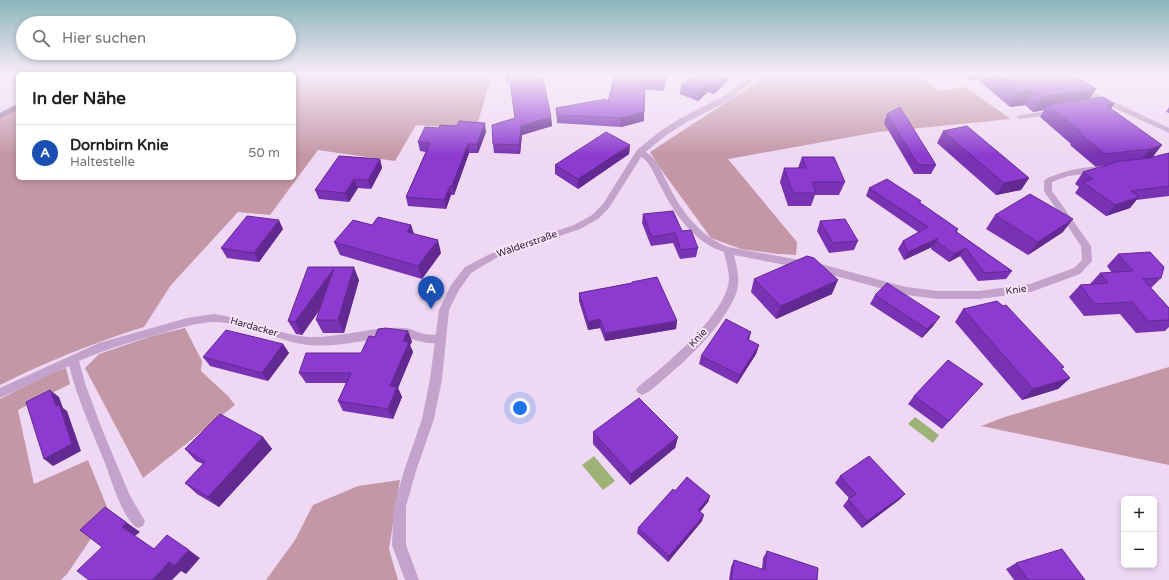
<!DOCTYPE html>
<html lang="de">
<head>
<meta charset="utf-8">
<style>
  :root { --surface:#fff; --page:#f2f2f2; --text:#202124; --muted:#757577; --line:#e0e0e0; --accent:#db2777 }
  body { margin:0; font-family:"Varela Round",sans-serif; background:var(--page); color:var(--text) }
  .controls { position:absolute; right:12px; bottom:12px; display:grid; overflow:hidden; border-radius:6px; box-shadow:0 2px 6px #0003 }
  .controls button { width:36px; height:36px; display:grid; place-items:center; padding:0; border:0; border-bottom:1px solid var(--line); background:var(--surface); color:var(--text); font:20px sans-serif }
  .you { position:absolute; left:520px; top:408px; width:14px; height:14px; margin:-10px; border:3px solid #fff; border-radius:50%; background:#1a73e8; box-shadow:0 0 0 6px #1a73e833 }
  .badge { display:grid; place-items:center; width:26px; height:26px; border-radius:50%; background:var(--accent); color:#fff; font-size:13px; font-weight:700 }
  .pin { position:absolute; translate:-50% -33px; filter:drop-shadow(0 1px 2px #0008) }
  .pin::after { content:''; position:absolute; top:21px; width:14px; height:12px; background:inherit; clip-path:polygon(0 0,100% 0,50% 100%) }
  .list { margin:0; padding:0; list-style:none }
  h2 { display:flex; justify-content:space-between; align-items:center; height:52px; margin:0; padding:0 16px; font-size:17px }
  h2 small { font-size:13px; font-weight:400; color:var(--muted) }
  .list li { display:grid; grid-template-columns:26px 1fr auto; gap:12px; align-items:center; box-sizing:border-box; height:56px; padding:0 16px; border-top:1px solid var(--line) }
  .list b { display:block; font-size:15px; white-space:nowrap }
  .list p { margin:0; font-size:13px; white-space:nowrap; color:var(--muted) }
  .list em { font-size:13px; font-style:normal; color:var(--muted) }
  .icon { flex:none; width:22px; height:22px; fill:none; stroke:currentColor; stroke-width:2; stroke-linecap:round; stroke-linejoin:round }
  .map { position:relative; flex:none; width:1169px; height:580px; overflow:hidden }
  .search { position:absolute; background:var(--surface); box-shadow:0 2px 6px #0003; left:16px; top:16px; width:280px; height:44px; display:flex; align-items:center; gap:10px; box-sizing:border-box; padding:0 14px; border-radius:22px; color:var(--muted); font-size:15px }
  .panel { position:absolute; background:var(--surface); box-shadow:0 2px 6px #0003; left:16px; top:72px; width:280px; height:108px; border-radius:6px }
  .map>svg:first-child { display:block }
  .green { fill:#c497a7 }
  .water { fill:#9db375 }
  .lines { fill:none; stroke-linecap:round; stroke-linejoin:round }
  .minor { fill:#c3a3cc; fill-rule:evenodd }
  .tertiary { fill:#c3a3cc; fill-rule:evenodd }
  .secondary { fill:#9275a0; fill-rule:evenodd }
  .wall { fill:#7932b3 }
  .shaded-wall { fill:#632992 }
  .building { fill:#8d3ad0; stroke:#632992 }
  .labels { text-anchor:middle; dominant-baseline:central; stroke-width:4; stroke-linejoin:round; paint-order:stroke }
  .street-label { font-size:10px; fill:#312637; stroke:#f8e5fb }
</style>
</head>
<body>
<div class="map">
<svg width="1169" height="580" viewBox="0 0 1169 580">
  <rect width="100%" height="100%" fill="#efd8f3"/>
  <path class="green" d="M32,74H492L476,129L416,125L395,161L318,150L270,215L238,212L171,285L144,327C95,342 46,362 0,385V118L18,108V178H294V74Z
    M763,74H919L939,91L965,87L1011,119L878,132L728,159L797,242L796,255L778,254L741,249L711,238L665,175L650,152L759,81Z
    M185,328L202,361L201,371L228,396L235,405L143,478L85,368L99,354L152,336Z
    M1169,367V465L981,426L1005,417Z
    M66,368L70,384L18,410L34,484L88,460L109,512L67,574L61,580H0V399L51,373Z
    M400,480L389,549L398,580H266L295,540L313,505L358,486Z"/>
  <path class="water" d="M915,417L939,435L933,443L908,424Z
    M594,456L615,481L603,490L582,465Z"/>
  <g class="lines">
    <path class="minor" d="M1077,87H1083L1169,128V133L1077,91Z
      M1055,110L1059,112L1058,114L1020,119L1016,117L1020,115Z
      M637,150C644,149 651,155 655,160C661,167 663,176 668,184C680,210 701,237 728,247L817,263L906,287L938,291H979L1030,284L1074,268L1082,260L1081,246L1044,191V181C1051,173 1100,162 1107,169L1103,172L1068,176L1052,182V191L1091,246L1092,261L1080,274L1031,292L979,299H938L906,295L817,271L734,255C737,268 741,280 736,294C722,327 691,356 664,379C658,384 650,392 642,395L638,393L636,390L638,387C665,366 727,314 729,279C729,270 726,261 724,252C694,243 673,212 660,185C652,171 652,163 637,154Z
      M214,314C246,318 277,335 309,337C341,338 372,326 404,328C411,328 418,333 425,334C431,335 437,334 443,336L444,339L443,342C427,347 411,336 395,337C366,339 337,348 308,345C278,342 241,321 213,322C196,323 179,328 163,333C134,341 106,349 79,361L86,386L102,429L130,496L145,521L143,526L138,528C123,521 111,479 105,463C92,431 78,400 69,366L0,398V388L99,343L187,318Z"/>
    <path class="tertiary" d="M752,74H760L730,100L685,123L665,136L643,154L609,208L598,219L580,229L496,258L471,273L459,290L449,310L442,379L434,419L416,471L406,506V545L419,580H405L392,545L394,506L404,471L422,419L430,379L439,310L451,285L465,267L490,254L574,225L592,215L603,204L637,150L659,132L679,119L724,96Z"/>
    <path class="secondary" d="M15,105H18V110L0,118V113Z"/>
  </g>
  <path class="wall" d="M505,74H542L551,117L552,126L522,135L520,154L494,153L493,144L515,118L510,82H506Z
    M615,74H667L664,91L645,89L644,121L621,127L557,123L556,108L608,102Z
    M960,74H1073L1096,89L1089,99L1111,109L1162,145L1152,157L1169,153V196L1136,200L1130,208L1106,216L1075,193L1079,187L1075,184L1083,172L1107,165L1096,167L1070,145L1071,144L1040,117L1044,110L1033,112L1025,105L1010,107L977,79L969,80Z
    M728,80L714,94L708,92L698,101L680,94L681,85Z
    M1169,107V113L1166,112Z
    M887,114L936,165L931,174H914L884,123Z
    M439,128L486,132L478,153H469L454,195H451L446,209L408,206L406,197L426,152L420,151L418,142Z
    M943,131L1029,178L1021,190L996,195L937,143Z
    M630,145L629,154L578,189L555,174V165Z
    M802,157L845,182L839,195H815L811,206H788L780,182L784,168H798Z
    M380,159L382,168L371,189L358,188L349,202L319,199L315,190Z
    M869,188L920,203L958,229L957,232L1012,271L1006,279L978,281L960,256L949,262L931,249L932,247L904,260L898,249L903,241L918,232L866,196Z
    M643,214L682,231L698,248L696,257L680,259L673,243L651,246L642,223Z
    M995,215L1063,232L1028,255L986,229Z
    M820,221L858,241L854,250L829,253L817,231Z
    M372,225H411L414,234L441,253L422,279L340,255L334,242Z
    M283,229L259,262L227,258L221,248Z
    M1118,254L1161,278L1151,288L1169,308V327L1165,331L1136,333L1120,314L1084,316L1069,297L1080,285L1090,284L1100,273H1112L1107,266Z
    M754,279L832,294L776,319L751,292Z
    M359,280L344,333H323L316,320L320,309L302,335L296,334L288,321Z
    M632,282L677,321L676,329L605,341L600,328L588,330L579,301V293L632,283Z
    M875,295L934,325L922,338L870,304Z
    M963,309L1064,367L1062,369L1070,378L1058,389L1022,400L955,322Z
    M408,331L412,342L410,345L413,352L398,388L402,397L393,419L343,411L338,401L346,383H306L299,373L361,353L375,337Z
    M751,332L749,340L759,345L756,354L737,384L699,364L701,356Z
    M283,344L289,353L268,381L210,366L203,357Z
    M983,384L942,429L908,404L914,396Z
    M593,432L678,437L675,448L630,485L593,444Z
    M263,437L272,449L219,507L197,494L185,483L203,464L196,461L185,449Z
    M840,476L905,494L899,500L862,528L843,506L849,498L835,483Z
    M675,491L710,496L708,502L700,512L702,521L668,562L637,533L638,528Z
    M767,551L817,580H729L731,567L734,560L762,569L763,558Z
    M1016,563L1085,580H1014L1006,569Z"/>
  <path class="shaded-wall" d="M727,74H729L728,80L714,94L715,85Z
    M972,74H979L977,79L969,80Z
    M709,83L708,92L698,101L699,92Z
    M1096,89L1086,104L1048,105L1044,110L1033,112L1042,97Z
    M1034,90L1025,105L1010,107L1019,92Z
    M1114,104L1105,117L1106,105Z
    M644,112V121L621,127V118Z
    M551,117L552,126L522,135L520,154L519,145L521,126Z
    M485,123L486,132L478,153L477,144Z
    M468,144L469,153L454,195L452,186Z
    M630,145L629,154L578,189V179Z
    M1162,145L1152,158L1140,162L1150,149Z
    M380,159L382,168L371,189L368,180Z
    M1029,178L1021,190L996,195L1004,183Z
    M354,179L358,188L349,202L345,193Z
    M450,186L451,195L446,209L444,200Z
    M1139,197L1130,208L1106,216L1115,205Z
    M1073,219L1063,232L1028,255L1038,242Z
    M279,220L283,229L259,262L254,253Z
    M411,225L415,238L407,232Z
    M939,238L936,241L932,247L904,260L908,252Z
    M438,240L441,253L422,279L418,266Z
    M966,248L960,256L949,262L954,254Z
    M354,267L359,280L344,333L338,320Z
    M334,268L340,281L302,335L295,322Z
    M838,280L832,294L776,319L781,306Z
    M940,317L934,325L922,338L927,329Z
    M600,319V328L588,330V322Z
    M677,321L676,329L605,341V333Z
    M408,331L412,342L410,345L413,352L398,388L402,397L393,419L388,409L390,386L403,341Z
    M751,332L748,340L747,339Z
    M283,344L289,353L268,381L262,373Z
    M759,345L756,354L737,384L740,375Z
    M1070,378L1058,389L1022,400L1033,389Z
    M50,390L59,397L63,408L67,411L81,451L53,466L44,459L56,406Z
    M263,437L272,449L219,507L208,497Z
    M678,437L675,448L630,485L631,474Z
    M905,494L899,500L862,528L867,521Z
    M710,496L708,502L696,516L698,510Z
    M105,507L140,532L135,536L166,558L122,527Z
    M704,515L702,521L668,562L669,556Z
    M189,550L200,558L186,574L181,571L172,580H152L169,562Z"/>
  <path class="building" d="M509,74H542L551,117L521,126L519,145L493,144L492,125L515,118Z
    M615,74H667L665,83L645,81L644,112L621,118L557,115L556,108L606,99L608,102Z
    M695,74H727L715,85L709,83L699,92L681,85Z
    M996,74H1073L1096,89L1042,97L1034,90L1019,92Z
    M1103,97L1114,104L1106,105L1162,145L1150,149L1105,154L1079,133L1081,132L1048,105Z
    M900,107L936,165H918L887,114Z
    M459,121L485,123L477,144H468L452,186H450L444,200L406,197L430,143L418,142L425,127L439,128L440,125L457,126Z
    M967,126L1029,178L1004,183L943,131Z
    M606,132L630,145L578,179L555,165Z
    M1169,153V186L1131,191L1139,197L1115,205L1083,182L1093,179L1083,172L1114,163L1113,162L1149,158Z
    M339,156L380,159L368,180L354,179L345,193L315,190Z
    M802,157H834L845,182H812L816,193H793L784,168H806Z
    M887,179L921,201L919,202L958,229L955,231L1012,271L984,273L966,248L954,254L936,241L939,238L908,252L903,241L928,227L869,188Z
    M1030,194L1073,219L1038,242L995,215Z
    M673,211L682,231L691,230L698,248L681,250L675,233L652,237L643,214Z
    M247,216L279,220L254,253L221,248Z
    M378,217L411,225L407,232L438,240L418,266L334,242L353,220L372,225Z
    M845,219L858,241L833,243L820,221Z
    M1150,252L1164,267L1161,278L1143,279L1169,308V320L1148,321L1132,302L1095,304L1080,285L1108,283L1100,273L1133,271L1118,254Z
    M807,256L814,258L838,280L781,306L754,279Z
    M308,267H354L338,320H316L334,268L295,322L288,321Z
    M657,277L677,321L605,333L600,319L588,322L579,293L632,283V282Z
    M887,283L940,317L927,329L875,295Z
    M997,301L1003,306L1006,305L1064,367L1061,368L1070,378L1033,389L963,309Z
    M726,319L751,332L747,339L759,345L740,375L701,356Z
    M386,328L408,331L403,341L409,342L390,386L397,387L388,409L338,401L351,373H299L306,353H361L369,336L375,337L378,329Z
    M226,330L283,344L262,373L203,357Z
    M948,360L983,384L949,421L914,396Z
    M50,390L56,406L59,404L72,444L44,459L26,402Z
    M639,398L678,437L631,474L593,432Z
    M220,414L263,437L208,497L185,483L205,462L185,449Z
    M869,456L905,494L867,521L848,499L856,494L840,476Z
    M687,477L710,496L698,510L704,515L669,556L638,528L673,489L675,491Z
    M105,507L127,523L122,527L154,549L167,535L189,550L174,566L169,562L152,580H89L77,571L102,547L80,530Z
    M1062,549L1085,580H1028L1016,563Z
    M767,551L818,568L817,580H731L734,560L765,570Z"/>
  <linearGradient id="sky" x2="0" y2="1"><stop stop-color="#8ab4ba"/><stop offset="0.48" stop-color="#f8edfa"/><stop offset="1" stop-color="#f8edfa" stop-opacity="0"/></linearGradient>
  <rect width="1169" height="155" fill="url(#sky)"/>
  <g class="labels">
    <g class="street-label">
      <text transform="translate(527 244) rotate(-19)">Wälderstraße</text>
      <text transform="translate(1016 290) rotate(-8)">Knie</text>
      <text transform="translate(254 327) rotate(16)">Hardacker</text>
      <text transform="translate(698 338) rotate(-47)">Knie</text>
    </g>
  </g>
</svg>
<div class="controls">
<button>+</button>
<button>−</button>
</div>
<div class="you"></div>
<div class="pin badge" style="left:431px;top:309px;background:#1a4fb4">A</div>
<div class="search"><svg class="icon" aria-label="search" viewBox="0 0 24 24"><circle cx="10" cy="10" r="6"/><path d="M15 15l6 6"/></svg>Hier suchen</div>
<section class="panel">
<h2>In der Nähe<small></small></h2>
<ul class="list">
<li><span class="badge" style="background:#1a4fb4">A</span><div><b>Dornbirn Knie</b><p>Haltestelle</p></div><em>50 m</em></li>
</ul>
</section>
</div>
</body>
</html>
